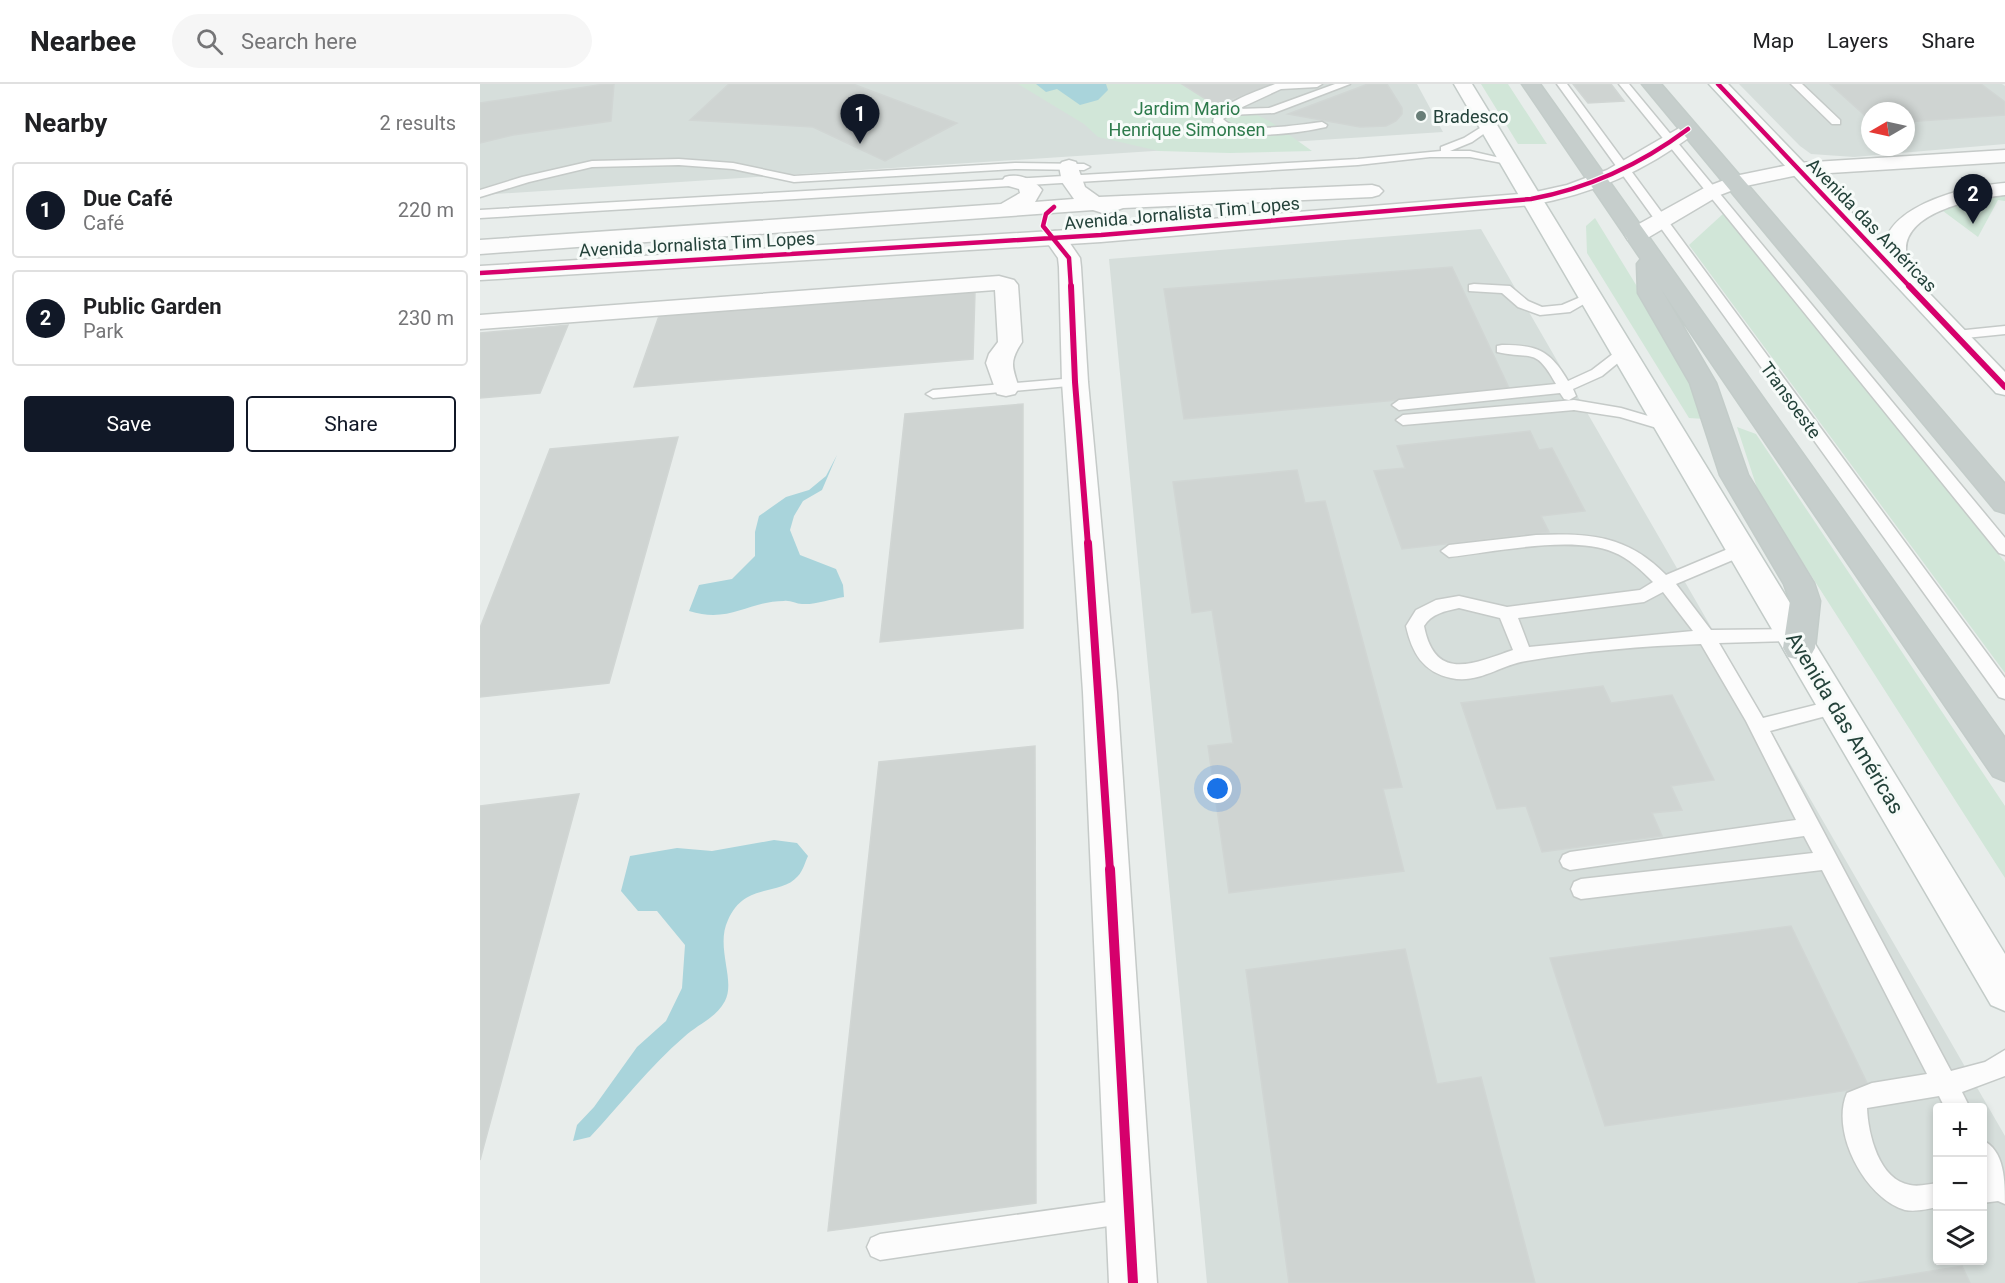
<!DOCTYPE html>
<html lang="en">
<head>
<meta charset="utf-8">
<style>
  :root { --surface:#fff; --page:#f6f6f6; --text:#202124; --muted:#757577; --line:#e0e0e0; --accent:#111827 }
  body { margin:0; font-family:Roboto,sans-serif; background:var(--page); color:var(--text) }
  .controls { position:absolute; right:18px; bottom:18px; display:grid; overflow:hidden; border-radius:6px; box-shadow:0 3px 9px #0003 }
  .controls button { width:54px; height:54px; display:grid; place-items:center; padding:0; border:0; border-bottom:2px solid var(--line); background:var(--surface); color:var(--text); font:30px sans-serif }
  .compass { position:absolute; left:1381px; top:18px; width:54px; height:54px; border-radius:50%; background:var(--surface); box-shadow:0 3px 9px #0003; rotate:261deg }
  .you { position:absolute; left:738px; top:705px; width:21px; height:21px; margin:-15px; border:4px solid #fff; border-radius:50%; background:#1a73e8; box-shadow:0 0 0 9px #1a73e833 }
  .badge { display:grid; place-items:center; width:39px; height:39px; border-radius:50%; background:var(--accent); color:#fff; font-size:20px; font-weight:700 }
  .pin { position:absolute; translate:-50% -50px; filter:drop-shadow(0 2px 3px #0008) }
  .pin::after { content:''; position:absolute; top:32px; width:21px; height:18px; background:inherit; clip-path:polygon(0 0,100% 0,50% 100%) }
  .list { margin:0; padding:0; list-style:none }
  h2 { display:flex; justify-content:space-between; align-items:center; height:78px; margin:0; padding:0 24px; font-size:26px }
  h2 small { font-size:20px; font-weight:400; color:var(--muted) }
  .list li { display:grid; grid-template-columns:39px 1fr auto; gap:18px; align-items:center; box-sizing:border-box; height:96px; margin:0 12px 12px; padding:0 12px; border:2px solid var(--line); border-radius:6px }
  .list b { display:block; font-size:22px; white-space:nowrap }
  .list p { margin:0; font-size:20px; white-space:nowrap; color:var(--muted) }
  .list em { font-size:20px; font-style:normal; color:var(--muted) }
  .actions { display:flex; gap:12px; padding:18px 24px }
  .actions a { flex:1; padding:14px 0; border:2px solid var(--accent); border-radius:6px; text-align:center; font-size:21px; color:var(--accent) }
  .actions .main { background:var(--accent); color:#fff }
  .icon { flex:none; width:33px; height:33px; fill:none; stroke:currentColor; stroke-width:2; stroke-linecap:round; stroke-linejoin:round }
  .map { position:relative; flex:none; width:1525px; height:1199px; overflow:hidden }
  header { display:flex; align-items:center; gap:36px; box-sizing:border-box; height:84px; padding:0 30px; background:var(--surface); border-bottom:2px solid var(--line) }
  header strong { font-size:28px }
  nav { display:flex; gap:33px; margin-inline-start:auto; font-size:21px }
  .search { width:420px; height:54px; background:var(--page); display:flex; align-items:center; gap:15px; box-sizing:border-box; padding:0 21px; border-radius:33px; color:var(--muted); font-size:22px }
  main { display:flex }
  aside { flex:1; background:var(--surface) }
  .map>svg:first-child { display:block }
  .built { fill:#d6dedb; fill-rule:evenodd }
  .green { fill:#d1e6d8 }
  .water { fill:#a9d4db }
  .building { fill:#cfd4d2; stroke:#d1d6d4; stroke-width:1.5 }
  .lines { fill:none; stroke-linecap:round; stroke-linejoin:round }
  .service-casing { stroke:#c5cac8; stroke-width:3 }
  .minor-casing { stroke:#c5cac8; stroke-width:3 }
  .tertiary-casing { stroke:#c5cac8; stroke-width:3 }
  .secondary-casing { stroke:#c3cbc8; stroke-width:3 }
  .trunk-casing { stroke:#c3ccc9; stroke-width:3 }
  .service { fill:#fcfcfc; fill-rule:evenodd }
  .minor { fill:#fcfcfc; fill-rule:evenodd }
  .tertiary { fill:#fcfcfc; fill-rule:evenodd }
  .secondary { fill:#fcfcfc; fill-rule:evenodd }
  .trunk { fill:#c6cecc; fill-rule:evenodd }
  .cycleway-far3-casing { stroke:#f7fbf9; stroke-width:7 }
  .cycleway-far2-casing { stroke:#f7fbf9; stroke-width:9 }
  .cycleway-far1-casing { stroke:#f7fbf9; stroke-width:11 }
  .cycleway-casing { stroke:#f7fbf9; stroke-width:14 }
  .cycleway-far3 { stroke:#d6006c; stroke-width:4.5 }
  .cycleway-far2 { stroke:#d6006c; stroke-width:6 }
  .cycleway-far1 { stroke:#d6006c; stroke-width:8 }
  .cycleway { stroke:#d6006c; stroke-width:10 }
  .poi-dot { fill:#697e78; stroke:#f7fbf9; stroke-width:2 }
  .labels { text-anchor:middle; dominant-baseline:central; stroke-width:6; stroke-linejoin:round; paint-order:stroke }
  .far-park-label { font-size:18px; fill:#2d7a4b; stroke:#f7fbf9 }
  .far-poi-label { font-size:18px; fill:#24423a; stroke:#f7fbf9; text-anchor:start }
  .far-street-label { font-size:18px; fill:#24423a; stroke:#f7fbf9 }
  .street-label { font-size:21px; fill:#24423a; stroke:#f7fbf9 }
</style>
</head>
<body>
<header>
<strong>Nearbee</strong>
<div class="search"><svg class="icon" aria-label="search" viewBox="0 0 24 24"><circle cx="10" cy="10" r="6"/><path d="M15 15l6 6"/></svg>Search here</div>
<nav><a>Map</a><a>Layers</a><a>Share</a></nav>
</header>
<main>
<aside>
<h2>Nearby<small>2 results</small></h2>
<ul class="list">
<li><span class="badge">1</span><div><b>Due Café</b><p>Café</p></div><em>220 m</em></li>
<li><span class="badge">2</span><div><b>Public Garden</b><p>Park</p></div><em>230 m</em></li>
</ul>
<div class="actions"><a class="main">Save</a><a>Share</a></div>
</aside>
<div class="map">
<svg width="1525" height="1199" viewBox="0 0 1525 1199">
  <rect width="100%" height="100%" fill="#e8edeb"/>
  <path class="built" d="M0,0H937L963,48L0,111Z
    M1259,0H1522L1525,2V60L1374,73L1331,70L1320,62ZM1390,27H1426V63H1390Z
    M1001,145L1525,1052V1199H727L629,175ZM1458,1024H1502V1176H1458Z"/>
  <path class="green" d="M538,0H716L791,38L832,67L750,69L679,67L618,53L604,40Z
    M1001,0H1028L1067,60H1038Z
    M1525,112V117L1518,116L1498,153L1463,127L1495,113Z
    M1244,129L1525,478V589L1209,161Z
    M1115,134L1212,292L1225,335L1209,334L1107,169L1106,142Z
    M1257,343L1276,350L1525,722V794L1279,410Z"/>
  <path class="water" d="M556,0H626L628,6L618,16L600,21L577,5L566,8Z
    M357,371L342,406L323,417L314,432L310,446L320,471L356,485L363,501L364,513C351,515 335,521 322,520C316,520 310,516 304,517C268,517 250,540 209,527L219,501L252,495L275,472V448L279,432L306,413L329,406L346,392Z
    M294,756L317,759L328,772C325,778 323,787 318,792C300,813 265,797 248,836C235,863 256,896 245,917C236,934 218,940 204,953C171,981 140,1021 110,1053L93,1057L97,1041L114,1023L157,963L186,937L202,904L205,861L177,827H158L141,807L150,772L197,764L232,767Z"/>
  <path class="building" d="M125,0H134L131,37L33,51L0,59V19Z
    M249,0H373L477,39L405,77L333,43L210,36Z
    M702,0H797L735,21Z
    M888,0H907L922,24V30L916,37L906,42L880,43L808,30Z
    M1093,0H1131L1144,17L1108,19Z
    M1350,0H1501L1525,18V31L1426,38V27H1390V36Z
    M972,183L1030,306L704,335L684,205Z
    M495,208L493,275L154,303L179,232Z
    M88,241L60,309L0,314V249Z
    M543,320V544L400,558L425,330Z
    M1050,347L1059,366L1072,364L1105,427L1061,432L1069,448L922,465L894,387L925,384L917,362Z
    M198,353L129,599L0,613V544L70,365Z
    M817,386L825,419L845,417L922,703L903,705L924,787L749,809L728,662L753,659L732,526L712,529L693,398Z
    M1123,602L1131,619L1192,611L1234,696L1191,702L1202,726L1172,729L1182,752L1062,768L1046,722L1017,725L981,619Z
    M555,662L556,1119L348,1147L399,678Z
    M99,710L0,1076V722Z
    M1311,842L1389,1003L1125,1042L1070,874Z
    M925,865L957,1000L1001,993L1055,1199H809L766,886Z
    M1482,1182L1490,1199H1378Z"/>
  <g class="lines">
    <defs>
      <path id="service" d="M795,0H842L837,3L801,5L758,25L789,24L855,0H870L794,29L749,31L743,35C757,52 821,40 842,38L847,41L846,43C819,49 753,59 733,38C734,21 780,6 795,0Z
        M1077,0H1087L1525,594V615L1519,613Z
        M1139,0H1149L1525,454V471L1519,469Z
        M1311,0H1322L1360,36V40H1352Z
        M1008,39L1013,42L1012,44L992,58L970,67H990L1029,76L1033,77V81L990,73H950L878,81L0,134V126L878,75L961,67V63L984,54Z
        M199,75L253,79L314,92L535,79L604,80L610,83L604,86L535,85L314,98L253,85L199,81L112,83L49,98L0,113V106L42,93L112,77Z
        M994,200L1030,202L1048,217L1062,223L1082,221L1110,209L1116,213L1090,228L1060,231L1038,223L1022,209L989,207V201Z
        M1525,242V250L1476,255L1469,251L1476,247Z
        M1022,261C1057,261 1070,266 1088,297L1112,286L1138,266L1143,265L1150,269L1122,292L1093,305L1096,312L1089,316L1084,315L1080,309L919,326L912,321L919,316L1076,300C1055,262 1052,276 1017,268V262Z
        M595,294L600,295V301L453,314L446,310L453,306Z
        M1094,316L1141,324L1192,339L1194,342L1187,347L1140,333L1094,326L923,341L916,336L923,331Z
        M1056,451C1109,449 1147,451 1186,491L1255,462H1267L1269,466L1267,470L1196,500L1231,546L1318,545L1321,550L1318,555L1312,557L1239,559L1283,634L1355,616L1361,618L1364,623L1361,628L1290,647L1471,987L1505,978L1525,966V992L1482,1008L1490,1024H1465L1459,1012L1387,1024C1388,1050 1399,1096 1430,1101C1439,1103 1449,1100 1458,1099V1123C1447,1125 1436,1128 1425,1126C1385,1114 1350,1048 1367,1009L1392,999L1447,990L1342,786L1101,815L1094,812L1091,805L1094,798L1101,795L1333,769L1324,752L1090,786L1083,783L1080,777L1083,771L1090,768L1316,736L1266,637L1221,560C1163,562 1104,567 1046,577C1020,581 999,600 971,594C943,588 932,569 926,542L936,526L956,516L979,512L1027,523L1160,506L1173,498C1162,487 1149,474 1133,468C1093,451 1013,468 969,473L961,467L969,461ZM1183,508L1213,547L1049,563L1038,534L1164,518ZM979,524L1020,534L1033,566C994,579 955,599 944,542C951,530 965,527 979,524Z
        M1502,1056C1525,1066 1525,1098 1525,1120L1518,1117L1502,1119Z
        M649,1115L658,1118L661,1127L658,1136L649,1139L400,1176L391,1172L387,1163L391,1154L400,1150Z"/>
      <path id="minor" d="M575,147L583,149L600,174L601,183L608,298L637,608L677,1199H629L603,608L582,298L579,183L578,174L564,154L567,149Z
        M519,192L534,196L538,201L542,258C529,278 532,282 539,304L535,310L526,312L517,310L506,279L509,270L518,258L515,206L0,245V231Z"/>
      <path id="tertiary" d="M1208,39L1218,45L1215,49C1165,87 1113,110 1051,121L621,158L0,196V182L621,144L1051,109L1087,101L1127,86Z
        M1525,66V78L1318,91L1261,103L1240,111L1164,156H1148L1145,151L1148,146L1226,103L1255,92L1318,79Z
        M589,76L596,78L605,103L619,113L892,101L899,103L903,107L899,111L892,113L643,124L626,130L613,126L0,170V156L521,120L540,109L539,105L525,101L522,97L525,93C538,89 554,95 562,106L555,118L594,115L582,98L579,82L582,78Z
        M1525,99V111C1497,114 1426,127 1426,165C1426,176 1432,186 1436,196L1432,201H1416C1367,131 1476,103 1525,99Z"/>
      <path id="secondary" d="M974,0H992L1525,870V927L1511,921Z
        M1229,0H1248L1525,288V311L1516,309Z"/>
      <path id="trunk" d="M1042,0H1060L1525,654V697L1513,692L1181,205L1236,299L1268,391L1334,499L1340,517L1335,564L1330,573L1319,576L1308,573L1303,564L1310,517L1304,500L1240,391L1210,299L1158,209L1157,180L1161,175Z
        M1162,0H1181L1525,400V429L1515,426Z"/>
    </defs>
    <use href="#service" class="service-casing"/>
    <use href="#minor" class="minor-casing"/>
    <use href="#tertiary" class="tertiary-casing"/>
    <use href="#secondary" class="secondary-casing"/>
    <use href="#trunk" class="trunk-casing"/>
    <use href="#service" class="service"/>
    <use href="#minor" class="minor"/>
    <use href="#tertiary" class="tertiary"/>
    <use href="#secondary" class="secondary"/>
    <use href="#trunk" class="trunk"/>
    <defs>
      <path id="cycleway-far3" d="M1238,0L1431,204
        M574,123L566,130L563,142L589,174L591,204
        M0,189L621,151L1051,115C1110,104 1160,81 1208,45"/>
      <path id="cycleway-far2" d="M591,202L595,298L608,461
        M1429,202L1525,303"/>
      <path id="cycleway-far1" d="M608,459L630,787"/>
      <path id="cycleway" d="M630,785L653,1199"/>
    </defs>
    <use href="#cycleway-far3" class="cycleway-far3-casing"/>
    <use href="#cycleway-far2" class="cycleway-far2-casing"/>
    <use href="#cycleway-far1" class="cycleway-far1-casing"/>
    <use href="#cycleway" class="cycleway-casing"/>
    <use href="#cycleway-far3" class="cycleway-far3"/>
    <use href="#cycleway-far2" class="cycleway-far2"/>
    <use href="#cycleway-far1" class="cycleway-far1"/>
    <use href="#cycleway" class="cycleway"/>
  </g>
  <circle class="poi-dot" cx="941" cy="32" r="6"/>
  <g class="labels">
    <g class="far-park-label">
      <text x="707" y="24">Jardim Mario<tspan x="707" dy="21">Henrique Simonsen</tspan></text>
    </g>
    <g class="far-poi-label">
      <text x="953" y="32">Bradesco</text>
    </g>
    <g class="far-street-label">
      <text transform="translate(702 129) rotate(-5)">Avenida Jornalista Tim Lopes</text>
      <text transform="translate(1392 141) rotate(46)">Avenida das Américas</text>
      <text transform="translate(217 160) rotate(-3)">Avenida Jornalista Tim Lopes</text>
      <text transform="translate(1311 316) rotate(54)">Transoeste</text>
    </g>
    <g class="street-label">
      <text transform="translate(1365 639) rotate(59)">Avenida das Américas</text>
    </g>
  </g>
</svg>
<div class="controls">
<button>+</button>
<button>−</button>
<button><svg class="icon" aria-label="layers" viewBox="0 0 24 24"><path d="M12 4l9 5-9 5-9-5zM3 14l9 5 9-5"/></svg></button>
</div>
<svg class="compass" viewBox="-18 -18 36 36"><path d="M0-13l5 13h-10z" fill="#e53935"/><path d="M0 13l5-13h-10z" fill="#757577"/></svg>
<div class="you"></div>
<div class="pin badge" style="left:380px;top:60px">1</div>
<div class="pin badge" style="left:1493px;top:140px">2</div>
</div>
</main>
</body>
</html>
